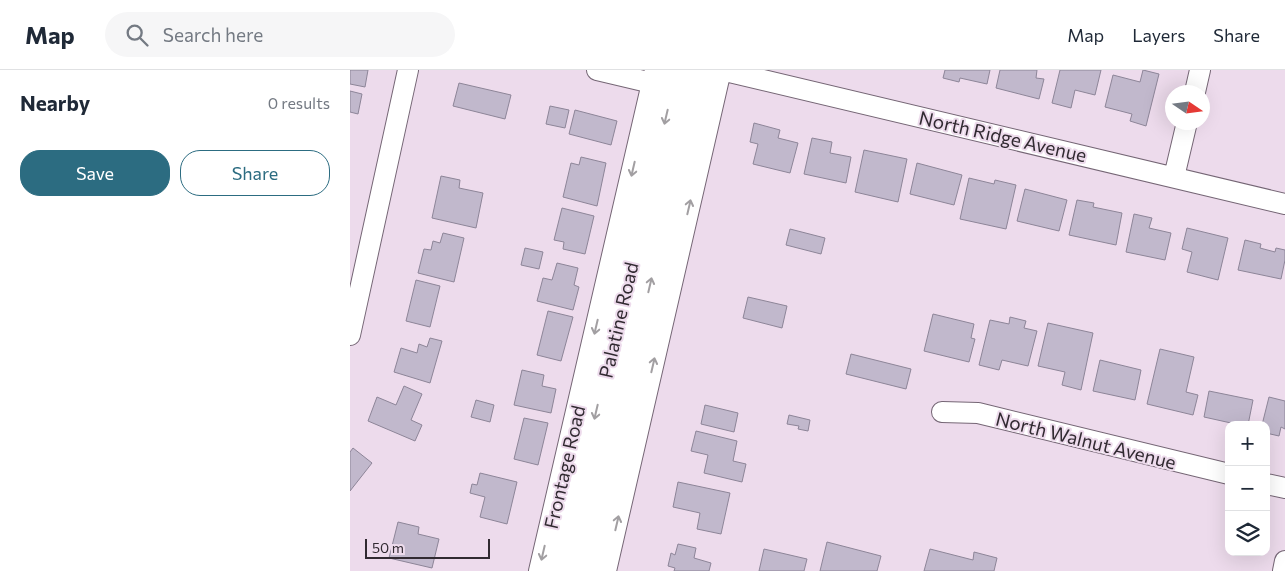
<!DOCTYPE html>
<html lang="en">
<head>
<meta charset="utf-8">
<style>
  :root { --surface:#fff; --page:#f6f6f7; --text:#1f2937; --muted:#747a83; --line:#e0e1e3; --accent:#2c6c81 }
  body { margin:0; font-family:Commissioner,sans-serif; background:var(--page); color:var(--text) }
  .controls { position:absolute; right:15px; bottom:15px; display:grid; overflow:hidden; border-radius:10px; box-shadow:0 5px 20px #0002 }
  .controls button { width:45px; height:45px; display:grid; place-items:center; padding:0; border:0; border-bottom:1px solid var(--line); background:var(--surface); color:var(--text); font:25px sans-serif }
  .compass { position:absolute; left:815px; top:15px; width:45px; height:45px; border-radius:50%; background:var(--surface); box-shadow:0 5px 20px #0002; rotate:103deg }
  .scale { position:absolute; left:15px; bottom:12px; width:125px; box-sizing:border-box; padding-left:5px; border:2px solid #312a31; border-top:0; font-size:14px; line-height:18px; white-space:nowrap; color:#312a31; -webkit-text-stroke:4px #eddbec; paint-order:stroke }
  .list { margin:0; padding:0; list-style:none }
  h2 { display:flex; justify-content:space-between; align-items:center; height:65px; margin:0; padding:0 20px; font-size:21px }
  h2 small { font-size:16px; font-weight:400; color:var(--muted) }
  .actions { display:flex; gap:10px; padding:15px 20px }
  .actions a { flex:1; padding:11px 0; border:1px solid var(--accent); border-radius:20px; text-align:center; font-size:18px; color:var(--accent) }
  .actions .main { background:var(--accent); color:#fff }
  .icon { flex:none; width:28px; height:28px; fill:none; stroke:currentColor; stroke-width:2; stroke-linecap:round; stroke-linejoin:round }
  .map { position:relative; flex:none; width:935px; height:501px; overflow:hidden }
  header { display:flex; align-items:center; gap:30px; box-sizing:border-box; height:70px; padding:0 25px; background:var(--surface); border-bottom:1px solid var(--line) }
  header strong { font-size:24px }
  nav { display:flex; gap:28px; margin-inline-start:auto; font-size:18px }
  .search { width:350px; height:45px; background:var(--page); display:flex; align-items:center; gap:12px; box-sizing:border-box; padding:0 18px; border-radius:28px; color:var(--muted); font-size:19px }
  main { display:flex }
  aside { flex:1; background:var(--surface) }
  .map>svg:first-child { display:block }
  .building { fill:#c1b8cc; stroke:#8d8598 }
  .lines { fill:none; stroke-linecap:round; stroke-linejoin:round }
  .minor-casing { stroke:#756675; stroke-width:22 }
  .highway-casing { stroke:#756675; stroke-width:30 }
  .minor { stroke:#fff; stroke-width:20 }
  .highway { stroke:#fff; stroke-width:28 }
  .oneway { stroke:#a29fa2 }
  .labels { text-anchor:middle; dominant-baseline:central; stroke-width:4; stroke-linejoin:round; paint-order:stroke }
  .street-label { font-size:19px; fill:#312a31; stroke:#eddbec }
</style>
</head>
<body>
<header>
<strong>Map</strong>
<div class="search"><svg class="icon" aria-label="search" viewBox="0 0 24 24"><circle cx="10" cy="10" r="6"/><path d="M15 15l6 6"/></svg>Search here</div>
<nav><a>Map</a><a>Layers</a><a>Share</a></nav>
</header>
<main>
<aside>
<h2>Nearby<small>0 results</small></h2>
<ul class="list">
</ul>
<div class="actions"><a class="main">Save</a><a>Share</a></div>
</aside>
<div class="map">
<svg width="935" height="501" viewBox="0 0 935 501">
  <rect width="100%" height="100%" fill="#eddbec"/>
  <path class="building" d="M0,0H18L15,17L0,14Z
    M595,0H640L637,14L610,8L609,12L593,8Z
    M650,0H687L686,8L694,9L689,29L646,18Z
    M710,0H751L745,25L725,20L721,38L702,33Z
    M793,0L809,4L796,56L780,51L782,44L755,37L763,5L790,12Z
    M109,13L161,25L155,49L103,36Z
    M0,21L12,24L8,44L0,42Z
    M200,36L219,40L215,58L196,54Z
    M225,40L267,51L261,75L219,64Z
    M404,53L430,60L428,68L448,73L440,103L403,94L408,74L400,72Z
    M462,68L482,72L480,83L501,87L496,113L454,104Z
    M514,80L557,89L548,132L505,122Z
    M231,87L256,93L247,136L213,127L221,93L229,95Z
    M567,93L612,105L604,135L560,124Z
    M91,106L110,110L109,118L133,123L126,158L82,148Z
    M619,108L644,114L645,110L666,115L656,159L610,149Z
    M675,119L717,130L709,161L667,151Z
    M727,130L744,133L743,137L772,143L766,175L719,165Z
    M212,138L244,146L235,184L213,179L214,172L204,170Z
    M784,144L802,148L799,158L821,163L815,190L776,182Z
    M837,158L878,168L868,210L837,202L842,182L832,179Z
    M440,159L475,168L471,184L436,175Z
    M93,163L114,168L104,212L68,203L74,179L81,180L83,171L90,173Z
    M895,170L911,174L910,178L925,182L926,178L935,180V190L931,209L888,200Z
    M175,178L193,182L189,199L171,195Z
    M207,193L228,198L224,215L229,217L223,240L187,231L193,208L202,210Z
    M66,210L90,216L80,257L56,251Z
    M398,227L437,236L432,258L393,248Z
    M198,241L223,247L211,291L187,285Z
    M583,244L624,254L621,268L625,269L619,292L574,281Z
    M660,247L676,251L674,258L687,261L678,296L652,290L649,300L629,295L640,250L659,254Z
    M698,253L743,263L731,320L712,315L715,302L688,296Z
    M80,268L92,271L80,313L44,302L51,278L67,283L69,274L77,277Z
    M810,279L844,287L836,322L848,325L843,345L797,334Z
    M501,284L561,299L556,319L496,304Z
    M750,290L791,300L785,330L743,321Z
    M172,300L194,305L192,316L206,319L201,343L164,335Z
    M54,316L72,324L61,350L72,355L65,371L18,351L27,327L46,335Z
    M859,321L903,330L898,355H890L854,347Z
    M919,327L935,331V359L931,357L929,366L916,363V355H912Z
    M126,330L144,335L140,352L121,347Z
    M355,335L388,343L384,362L351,354Z
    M439,345L460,350L458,361L448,359L449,356L437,354Z
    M174,348L198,353L188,395L164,389Z
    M346,361L387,371L383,391L396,394L392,412L354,403L358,385L341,381Z
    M3,378L22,393L0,421V382Z
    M130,403L167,412L157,454L130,447L135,427L120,423L122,414L127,415Z
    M328,412L380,423L371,464L347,459L350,443L323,437Z
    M48,452L69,457L68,464L89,469L82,498L39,488Z
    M477,472L531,486L527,501H470Z
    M328,474L346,478L344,488L361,493L359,501H324L325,498L318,496L321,483L325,485Z
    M414,479L457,489L454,501H409Z
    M580,479L623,490L624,482L647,488L644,501H574Z"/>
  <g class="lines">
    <defs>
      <path id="minor" d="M247,0L302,13
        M371,0L935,134
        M845,22L850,0
        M824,107L837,52
        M0,265L58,0
        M592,342L628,343L879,404
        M916,414L935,418
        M189,501L305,0
        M256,501L371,0
        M933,501L935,491"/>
      <path id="highway" d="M209,501L327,0
        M235,501L349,0"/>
    </defs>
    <use href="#minor" class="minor-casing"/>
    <use href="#highway" class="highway-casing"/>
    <use href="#minor" class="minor"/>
    <use href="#highway" class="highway"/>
  </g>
  <defs><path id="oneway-shaft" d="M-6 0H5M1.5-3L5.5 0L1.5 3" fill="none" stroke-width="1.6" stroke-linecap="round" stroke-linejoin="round" transform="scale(1.25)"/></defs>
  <g class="oneway">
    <use href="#oneway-shaft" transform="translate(316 47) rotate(103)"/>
    <use href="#oneway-shaft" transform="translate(283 99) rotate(103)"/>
    <use href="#oneway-shaft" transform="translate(339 137) rotate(-77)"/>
    <use href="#oneway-shaft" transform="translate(300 215) rotate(-77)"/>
    <use href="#oneway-shaft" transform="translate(246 257) rotate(103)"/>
    <use href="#oneway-shaft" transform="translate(303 295) rotate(-77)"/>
    <use href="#oneway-shaft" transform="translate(246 342) rotate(103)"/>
    <use href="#oneway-shaft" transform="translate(267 453) rotate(-77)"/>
    <use href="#oneway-shaft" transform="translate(193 483) rotate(103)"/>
  </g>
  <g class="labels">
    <g class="street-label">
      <text transform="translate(653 66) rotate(13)">North Ridge Avenue</text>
      <text transform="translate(268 250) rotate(-77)">Palatine Road</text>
      <text transform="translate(736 370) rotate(14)">North Walnut Avenue</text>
      <text transform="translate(214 397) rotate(-77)">Frontage Road</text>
    </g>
  </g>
</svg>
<div class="controls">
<button>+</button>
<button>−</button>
<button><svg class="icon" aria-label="layers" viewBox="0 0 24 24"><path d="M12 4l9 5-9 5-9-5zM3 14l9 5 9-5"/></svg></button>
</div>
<svg class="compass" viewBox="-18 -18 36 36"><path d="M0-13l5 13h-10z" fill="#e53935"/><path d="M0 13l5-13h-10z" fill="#747a83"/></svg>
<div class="scale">50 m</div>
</div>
</main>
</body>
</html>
